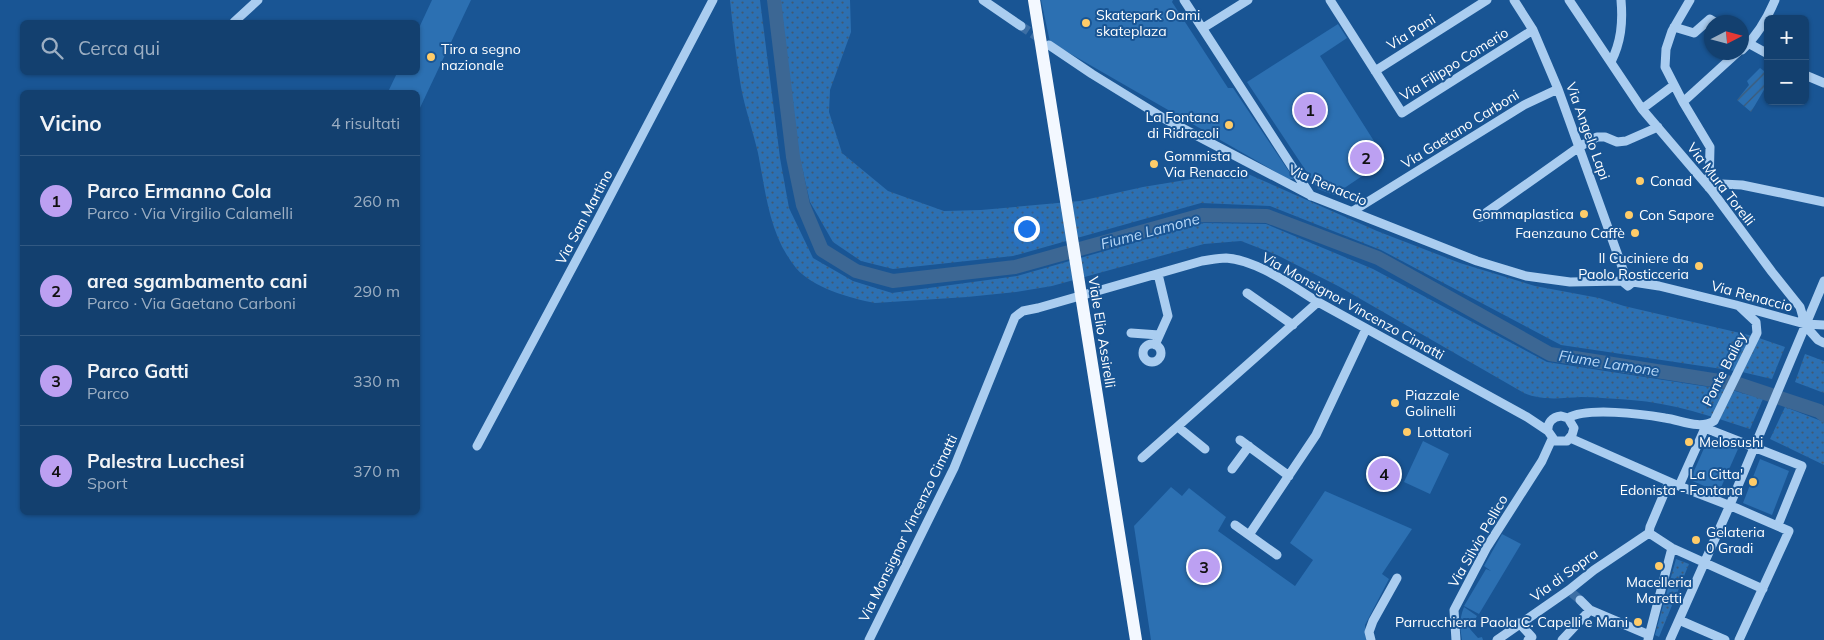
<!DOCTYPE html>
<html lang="it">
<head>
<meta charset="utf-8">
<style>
  :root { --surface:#13406f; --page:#204b77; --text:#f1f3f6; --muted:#9dafc3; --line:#325982; --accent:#bca0f2 }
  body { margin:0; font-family:Mulish,sans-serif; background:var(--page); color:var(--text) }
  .controls { position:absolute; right:15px; top:15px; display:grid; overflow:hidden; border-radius:8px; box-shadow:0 1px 4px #0004 }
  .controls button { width:45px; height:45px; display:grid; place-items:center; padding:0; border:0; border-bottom:1px solid var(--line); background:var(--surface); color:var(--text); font:25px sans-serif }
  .compass { position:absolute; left:1704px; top:15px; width:45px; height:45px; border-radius:50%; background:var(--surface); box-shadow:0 1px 4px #0004; rotate:84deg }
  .you { position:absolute; left:1026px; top:228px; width:18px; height:18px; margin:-12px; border:4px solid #fff; border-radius:50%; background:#1a73e8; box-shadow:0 0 0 8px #1a73e833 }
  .badge { display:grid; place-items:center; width:32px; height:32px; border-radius:50%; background:var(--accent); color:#111; font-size:16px; font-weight:700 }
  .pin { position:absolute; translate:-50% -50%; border:2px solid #fff; box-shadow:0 1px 5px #0006 }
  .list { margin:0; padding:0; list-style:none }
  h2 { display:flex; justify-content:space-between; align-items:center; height:65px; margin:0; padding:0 20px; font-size:21px }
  h2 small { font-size:16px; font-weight:400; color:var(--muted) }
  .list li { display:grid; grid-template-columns:32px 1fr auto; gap:15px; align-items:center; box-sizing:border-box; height:90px; padding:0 20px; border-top:1px solid var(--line) }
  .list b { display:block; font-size:19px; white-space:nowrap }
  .list p { margin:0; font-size:16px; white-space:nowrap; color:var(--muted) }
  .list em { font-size:16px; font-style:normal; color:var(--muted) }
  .icon { flex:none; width:28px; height:28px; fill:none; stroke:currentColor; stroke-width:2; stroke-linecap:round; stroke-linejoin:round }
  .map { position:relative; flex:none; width:1824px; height:640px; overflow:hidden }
  .search { position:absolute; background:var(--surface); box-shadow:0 1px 4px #0004; left:20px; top:20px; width:400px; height:55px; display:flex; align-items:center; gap:12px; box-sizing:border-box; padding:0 18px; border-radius:8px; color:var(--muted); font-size:19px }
  .panel { position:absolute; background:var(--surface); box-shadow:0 1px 4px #0004; left:20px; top:90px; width:400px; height:425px; border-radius:8px }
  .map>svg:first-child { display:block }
  .grass { fill:url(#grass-dots) }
  .park { fill:#2c70b2 }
  .garden { fill:url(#garden-furrows) }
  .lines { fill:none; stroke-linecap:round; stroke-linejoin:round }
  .river { stroke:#3c6794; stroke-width:14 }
  .minor-tunnel { stroke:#3c6ea4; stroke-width:9; stroke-dasharray:9 4.5; stroke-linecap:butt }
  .minor { stroke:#aacdf0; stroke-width:9 }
  .major-bridge { stroke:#f3f8ff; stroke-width:12 }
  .poi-dot { fill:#ffcc69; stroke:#195594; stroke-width:2 }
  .labels { text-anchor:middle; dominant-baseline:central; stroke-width:4; stroke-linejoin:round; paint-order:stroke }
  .poi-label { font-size:14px; fill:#fff; stroke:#195594; text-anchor:start }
  .street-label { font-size:14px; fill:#fff; stroke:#195594 }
  .water-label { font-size:15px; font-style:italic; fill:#b6d7f7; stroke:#195594 }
</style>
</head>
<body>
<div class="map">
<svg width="1824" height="640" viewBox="0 0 1824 640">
  <defs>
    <pattern id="grass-dots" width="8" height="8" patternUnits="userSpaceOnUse" patternTransform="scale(1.25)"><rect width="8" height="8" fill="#2c70b2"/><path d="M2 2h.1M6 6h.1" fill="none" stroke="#3f5a75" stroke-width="1.8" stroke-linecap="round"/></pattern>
    <pattern id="garden-furrows" width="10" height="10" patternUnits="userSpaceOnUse" patternTransform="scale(1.25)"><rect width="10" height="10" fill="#2c70b2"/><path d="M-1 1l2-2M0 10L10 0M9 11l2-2" fill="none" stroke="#3f5a75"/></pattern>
  </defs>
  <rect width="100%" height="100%" fill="#195594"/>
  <path class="grass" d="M730,0H760L780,158L789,208L813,258L853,281L892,293L1017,276L1203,223L1266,224L1373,269L1547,362L1735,391L1763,399L1750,429C1711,416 1672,403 1631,400C1614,399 1597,397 1581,397C1561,398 1543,401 1524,393L1338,286L1277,255L1241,241L1204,244L1052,286L1016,292L967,297L875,303C850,298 813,288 796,268C769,235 766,193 758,153C753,131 745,109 741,87C736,58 733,29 730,0Z
    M780,0H850L851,32L830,90L829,112L842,153L888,191L944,211L981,210L1080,201L1143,187L1222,174H1248L1377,231L1460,263L1535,286L1599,298L1624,306L1753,336L1785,347L1772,379L1742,372L1561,345L1381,250L1270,206L1201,203L1013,256L893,269L861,261L833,242L810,202L799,155Z
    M1805,354L1824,361V393L1795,382Z
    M1785,407L1824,422V465L1770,439Z
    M1676,559L1689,564L1659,637L1655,635Z"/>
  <path class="park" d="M432,0H471L418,112V92H388L397,73L418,72V30Z
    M1041,0H1173L1172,2L1228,88H1233L1294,179H1288L1050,42Z
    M1338,24L1347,38L1320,56L1386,160L1334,195L1318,189L1247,82Z
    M1709,437L1738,449L1719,492L1690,480Z
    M1423,441L1449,454L1430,494L1404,482Z
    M1760,459L1789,471L1772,515L1743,503Z
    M1171,487L1182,496L1189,488L1226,517L1218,531L1295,586L1313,560L1290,543L1325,491L1412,529L1382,574L1389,579L1365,625L1366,640H1151L1134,526Z
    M1502,534L1521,544L1479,614L1464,606L1486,569L1491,571L1484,566Z
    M1464,607L1477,616L1470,629L1478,638L1482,637L1483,640H1462C1460,628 1459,619 1464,607Z"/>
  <path class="garden" d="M1760,68L1768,74V83L1751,112L1737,100L1749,85L1747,81Z"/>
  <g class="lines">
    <path class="river" d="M774,0L793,157L803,205L822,250L856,271L893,281L1015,267L1202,215L1267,216L1378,258L1550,354L1738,384L1819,411L1824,415"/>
    <path class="minor-tunnel" d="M1021,26L1042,40
      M1572,593L1580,600"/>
    <path class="minor" d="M983,0L1021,26
      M1184,0L1311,196
      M1330,0L1402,113L1533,30
      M1514,0L1533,30L1558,89L1625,275
      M1569,0L1642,109L1712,191L1772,272L1800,307L1805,324L1810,331L1818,340L1824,343
      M1690,0L1672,31L1666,49L1665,67L1683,102L1710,147L1709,188
      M234,22L258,0
      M1674,27L1694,33L1710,19L1715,22
      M1203,28L1248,0
      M1748,43L1768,54
      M1049,45L1092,74L1165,119L1312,196L1477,261L1526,276L1570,282L1622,281L1628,286L1633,282L1659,286L1736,305L1805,324L1824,325
      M1742,50C1757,36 1767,19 1775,0
      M1611,62C1621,42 1623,23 1621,0
      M1375,71L1487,0
      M1805,75L1824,83
      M1683,102L1738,52
      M1642,109L1674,85
      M1712,191L1722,184L1742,185L1824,202
      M1353,211L1524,105L1558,89
      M1480,217L1579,147L1597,137H1605L1617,142L1626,141L1658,127
      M1247,293L1293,325
      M1131,333L1159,335
      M1143 353a9 9 0 1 1 18 0a9 9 0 1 1-18 0Z
      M1155,345L1168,316L1158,274
      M1568,418C1587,407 1642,414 1665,418C1681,420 1699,430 1714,421L1757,333L1756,322L1740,307
      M1178,427L1205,449
      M1570,438L1679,486L1736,508L1789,531L1739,640
      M1240,440L1289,476
      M477,446L595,225L713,0
      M1142,458L1318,302
      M1232,469L1249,446
      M1679,486L1705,428L1802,466L1778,525
      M1235,525L1277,555
      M1649,533L1672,548L1763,589
      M1649,533L1650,527L1669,482
      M1249,535L1316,435L1366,329
      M1580,600L1590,610L1649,635
      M1679,620L1725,640
      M1519,623L1532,637L1528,640
      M869,640L954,468L1015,317L1023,311L1038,308L1202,261C1210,260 1218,258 1226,258C1257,260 1292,286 1318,302L1527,417L1548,431L1555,441H1567L1572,435L1574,428L1568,418L1561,416C1552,417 1547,423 1548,431
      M1371,640L1369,632L1373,621L1397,578
      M1456,640L1454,610L1487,547L1542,461L1552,439
      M1497,640L1569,590L1594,570L1649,533
      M1562,640L1590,610
      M1648,640L1672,548
      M1670,640L1730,505L1824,281"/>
    <path class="major-bridge" d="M1034,0L1136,640"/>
  </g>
  <g class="poi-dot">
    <circle cx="1086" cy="23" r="5"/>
    <circle cx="431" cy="57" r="5"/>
    <circle cx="1229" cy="125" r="5"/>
    <circle cx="1154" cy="164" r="5"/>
    <circle cx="1640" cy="181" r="5"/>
    <circle cx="1584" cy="214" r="5"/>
    <circle cx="1629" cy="215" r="5"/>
    <circle cx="1635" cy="233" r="5"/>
    <circle cx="1699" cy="266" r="5"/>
    <circle cx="1395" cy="403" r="5"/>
    <circle cx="1407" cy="432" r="5"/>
    <circle cx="1689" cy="442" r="5"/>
    <circle cx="1753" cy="482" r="5"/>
    <circle cx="1696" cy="540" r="5"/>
    <circle cx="1659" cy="566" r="5"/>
    <circle cx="1638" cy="622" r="5"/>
  </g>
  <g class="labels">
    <g class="poi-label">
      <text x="1096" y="15">Skatepark Oami<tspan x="1096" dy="16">skateplaza</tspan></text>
      <text x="441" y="49">Tiro a segno<tspan x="441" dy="16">nazionale</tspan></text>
      <text x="1219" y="117" text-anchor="end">La Fontana<tspan x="1219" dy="16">di Ridracoli</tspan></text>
      <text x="1164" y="156">Gommista<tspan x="1164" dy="16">Via Renaccio</tspan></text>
      <text x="1650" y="181">Conad</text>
      <text x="1574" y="214" text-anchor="end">Gommaplastica</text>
      <text x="1639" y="215">Con Sapore</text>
      <text x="1625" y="233" text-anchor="end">Faenzauno Caffè</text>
      <text x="1689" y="258" text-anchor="end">Il Cuciniere da<tspan x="1689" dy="16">Paolo Rosticceria</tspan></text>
      <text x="1405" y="395">Piazzale<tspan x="1405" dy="16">Golinelli</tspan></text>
      <text x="1417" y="432">Lottatori</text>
      <text x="1699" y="442">Melosushi</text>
      <text x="1743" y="474" text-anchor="end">La Citta'<tspan x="1743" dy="16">Edonista - Fontana</tspan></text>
      <text x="1706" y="532">Gelateria<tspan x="1706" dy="16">0 Gradi</tspan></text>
      <text x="1659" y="582" text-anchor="middle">Macelleria<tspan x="1659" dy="16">Maretti</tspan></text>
      <text x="1628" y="622" text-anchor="end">Parrucchiera Paola C. Capelli e Mani</text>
    </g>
    <g class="street-label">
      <text transform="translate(1411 32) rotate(-32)">Via Pani</text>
      <text transform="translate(1454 64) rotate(-32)">Via Filippo Comerio</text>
      <text transform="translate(1460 129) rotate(-32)">Via Gaetano Carboni</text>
      <text transform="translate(1588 131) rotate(70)">Via Angelo Lapi</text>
      <text transform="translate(1721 184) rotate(52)">Via Mura Torelli</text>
      <text transform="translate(1328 185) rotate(23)">Via Renaccio</text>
      <text transform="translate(584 217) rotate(-62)">Via San Martino</text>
      <text transform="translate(1752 296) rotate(15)">Via Renaccio</text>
      <text transform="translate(1353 306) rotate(29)">Via Monsignor Vincenzo Cimatti</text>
      <text transform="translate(1102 332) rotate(81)">Viale Elio Assirelli</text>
      <text transform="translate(1724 369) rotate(-63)">Ponte Bailey</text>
      <text transform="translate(908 528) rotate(-64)">Via Monsignor Vincenzo Cimatti</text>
      <text transform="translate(1478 541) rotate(-60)">Via Silvio Pellico</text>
      <text transform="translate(1564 575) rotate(-36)">Via di Sopra</text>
    </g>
    <g class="water-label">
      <text transform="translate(1150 231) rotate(-15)">Fiume Lamone</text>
      <text transform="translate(1609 363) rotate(9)">Fiume Lamone</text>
    </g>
  </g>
</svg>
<div class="controls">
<button>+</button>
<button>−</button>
</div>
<svg class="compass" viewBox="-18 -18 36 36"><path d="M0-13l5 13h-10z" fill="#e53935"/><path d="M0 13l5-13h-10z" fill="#9dafc3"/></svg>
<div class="you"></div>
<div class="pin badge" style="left:1310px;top:110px">1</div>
<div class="pin badge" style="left:1366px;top:158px">2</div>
<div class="pin badge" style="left:1204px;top:567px">3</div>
<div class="pin badge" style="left:1384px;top:474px">4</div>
<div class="search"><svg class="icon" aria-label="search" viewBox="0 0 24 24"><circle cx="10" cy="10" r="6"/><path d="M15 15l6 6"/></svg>Cerca qui</div>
<section class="panel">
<h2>Vicino<small>4 risultati</small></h2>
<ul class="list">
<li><span class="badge">1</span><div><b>Parco Ermanno Cola</b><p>Parco · Via Virgilio Calamelli</p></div><em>260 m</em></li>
<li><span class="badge">2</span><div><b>area sgambamento cani</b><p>Parco · Via Gaetano Carboni</p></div><em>290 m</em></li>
<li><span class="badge">3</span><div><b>Parco Gatti</b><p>Parco</p></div><em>330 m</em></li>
<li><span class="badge">4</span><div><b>Palestra Lucchesi</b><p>Sport</p></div><em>370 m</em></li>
</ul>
</section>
</div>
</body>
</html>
